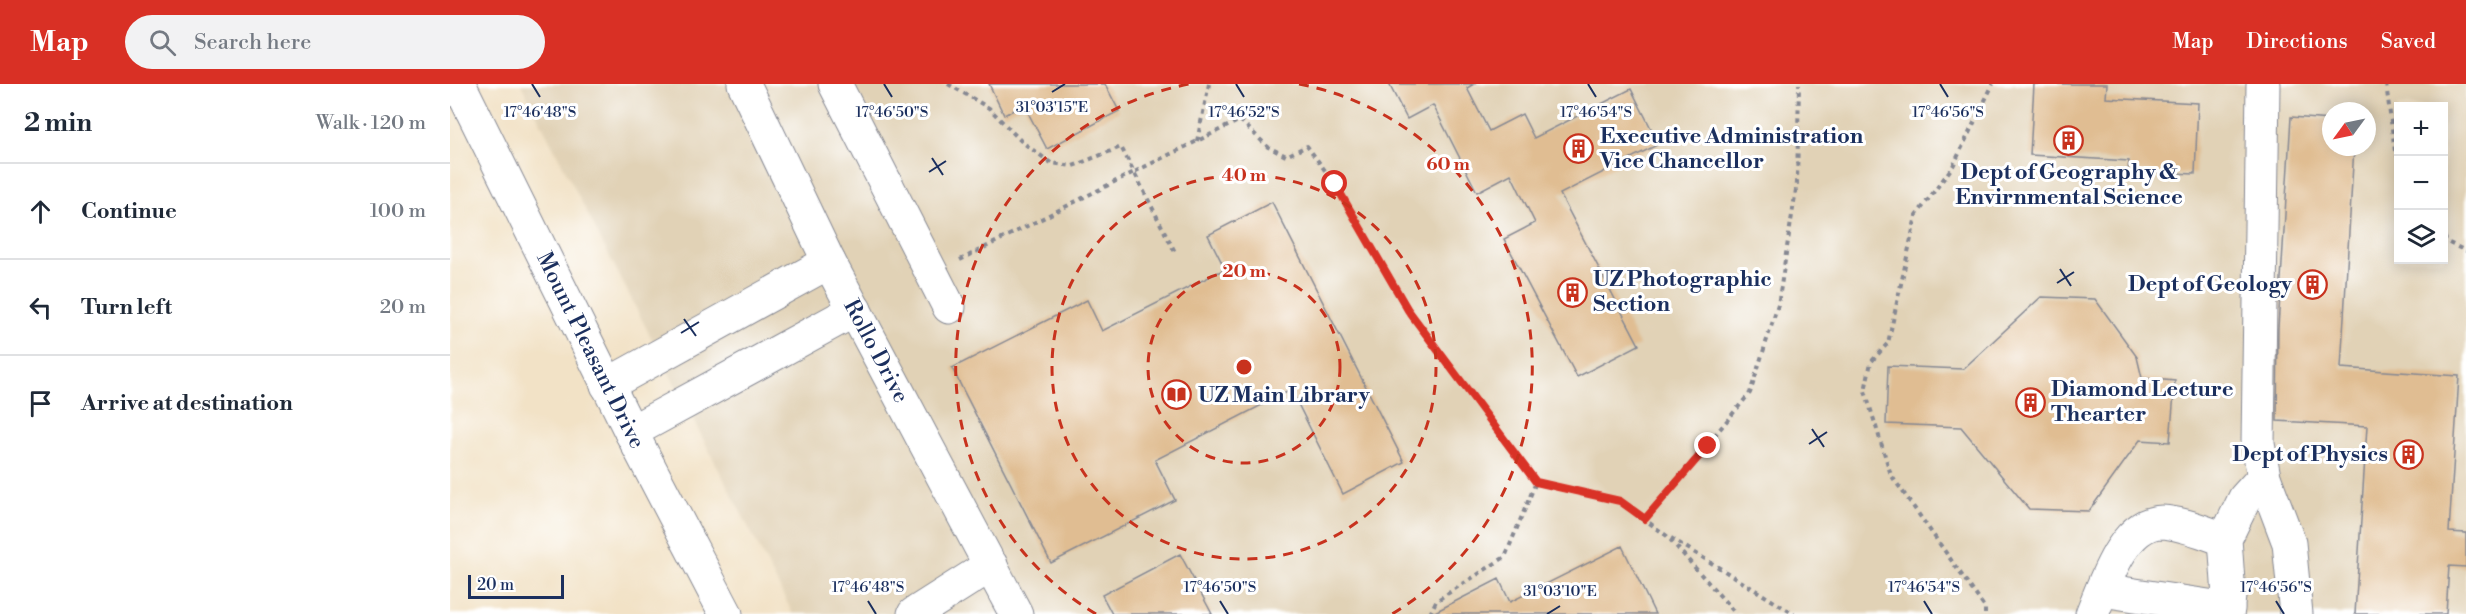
<!DOCTYPE html>
<html lang="en">
<head>
<meta charset="utf-8">
<style>
  :root { --surface:#fff; --page:#f2f2f3; --text:#1f2937; --muted:#747a83; --line:#e0e1e3; --accent:#d93025 }
  body { margin:0; font-family:"Libre Bodoni",serif; background:var(--page); color:var(--text) }
  .controls { position:absolute; right:18px; top:18px; display:grid; overflow:hidden; border-radius:0px; box-shadow:0 3px 15px #0003 }
  .controls button { width:54px; height:54px; display:grid; place-items:center; padding:0; border:0; border-bottom:2px solid var(--line); background:var(--surface); color:var(--text); font:30px sans-serif }
  .compass { position:absolute; left:1872px; top:18px; width:54px; height:54px; border-radius:50%; background:var(--surface); box-shadow:0 3px 15px #0003; rotate:237deg }
  .scale { position:absolute; left:18px; bottom:15px; width:96px; box-sizing:border-box; padding-left:6px; border:3px solid #1b2f5e; border-top:0; font-size:16px; line-height:21px; white-space:nowrap; color:#1b2f5e; -webkit-text-stroke:4px #fff; paint-order:stroke }
  .stop { position:absolute; width:18px; height:18px; margin:-14px; border:4px solid #d93025; border-radius:50%; background:#fff }
  .stop.end { background:#d93025; border-color:#fff; box-shadow:0 2px 6px #0008 }
  .list { margin:0; padding:0; list-style:none }
  h2 { display:flex; justify-content:space-between; align-items:center; height:78px; margin:0; padding:0 24px; font-size:26px }
  h2 small { font-size:20px; font-weight:400; color:var(--muted) }
  .list li { display:grid; grid-template-columns:39px 1fr auto; gap:18px; align-items:center; box-sizing:border-box; height:96px; padding:0 24px; border-top:2px solid var(--line) }
  .list b { display:block; font-size:22px; white-space:nowrap }
  .list em { font-size:20px; font-style:normal; color:var(--muted) }
  .icon { flex:none; width:33px; height:33px; fill:none; stroke:currentColor; stroke-width:2; stroke-linecap:round; stroke-linejoin:round }
  .map { position:relative; flex:none; width:2016px; height:530px; overflow:hidden }
  header { display:flex; align-items:center; gap:36px; box-sizing:border-box; height:84px; padding:0 30px; background:var(--accent); color:#fff }
  header strong { font-size:28px }
  nav { display:flex; gap:33px; margin-inline-start:auto; font-size:21px }
  .search { width:420px; height:54px; background:var(--page); display:flex; align-items:center; gap:15px; box-sizing:border-box; padding:0 21px; border-radius:33px; color:var(--muted); font-size:22px }
  main { display:flex }
  aside { flex:1; background:var(--surface) }
  .map>svg:first-child { display:block }
  .built { fill:#e1d2b6; fill-rule:evenodd }
  .building { fill:#e0bd92 }
  .lines { fill:none; stroke-linecap:round; stroke-linejoin:round }
  .minor-casing { stroke:#868892; stroke-width:35 }
  .path { stroke:#868892; stroke-width:4; stroke-dasharray:4.5 4.5; stroke-linecap:butt }
  .minor { stroke:#fff; stroke-width:33 }
  .route { stroke:#d93025; stroke-width:8 }
  .ticks { fill:none; stroke:#1b2f5e; stroke-width:2 }
  .ring { fill:none; stroke:#c8321e; stroke-width:3; stroke-dasharray:10 8 }
  .labels { text-anchor:middle; dominant-baseline:central; stroke-width:6; stroke-linejoin:round; paint-order:stroke }
  .poi-label { font-size:22px; font-weight:bold; fill:#1b2f5e; stroke:#fff; text-anchor:start }
  .street-label { font-size:22px; fill:#1b2f5e; stroke:#fff }
  .ticks-label { font-size:15px; text-anchor:middle; fill:#1b2f5e; stroke:#fff; stroke-width:6; stroke-linejoin:round; paint-order:stroke }
  .centre { fill:#c8321e; stroke:#fff; stroke-width:3 }
  .ring-label { font-size:18px; text-anchor:middle; font-weight:bold; fill:#c8321e; stroke:#fff; stroke-width:6; stroke-linejoin:round; paint-order:stroke }
</style>
</head>
<body>
<header>
<strong>Map</strong>
<div class="search"><svg class="icon" aria-label="search" viewBox="0 0 24 24"><circle cx="10" cy="10" r="6"/><path d="M15 15l6 6"/></svg>Search here</div>
<nav><a>Map</a><a>Directions</a><a>Saved</a></nav>
</header>
<main>
<aside>
<h2>2 min<small>Walk · 120 m</small></h2>
<ul class="list">
<li><svg class="icon" aria-label="ahead" viewBox="0 0 24 24"><path d="M12 20V5M6 11l6-6 6 6"/></svg><div><b>Continue</b></div><em>100 m</em></li>
<li><svg class="icon" aria-label="left" viewBox="0 0 24 24"><path d="M17 20v-9H6M10 6l-5 5 5 5"/></svg><div><b>Turn left</b></div><em>20 m</em></li>
<li><svg class="icon" aria-label="arrive" viewBox="0 0 24 24"><path d="M6 21V4h12l-3 4 3 4H6"/></svg><div><b>Arrive at destination</b></div></li>
</ul>
</aside>
<div class="map">
<svg width="2016" height="530" viewBox="0 0 2016 530">
  <rect width="100%" height="100%" fill="#fff"/>
  <filter id="ink" filterUnits="userSpaceOnUse"><feTurbulence type="fractalNoise" baseFrequency=".0167" numOctaves="2"/><feDisplacementMap in="SourceGraphic" scale="12" xChannelSelector="R" yChannelSelector="G"/><feConvolveMatrix kernelMatrix="1 2 1 2 8 2 1 2 1" color-interpolation-filters="sRGB"/></filter>
  <filter id="wash" filterUnits="userSpaceOnUse"><feTurbulence type="fractalNoise" baseFrequency=".008" numOctaves="4" result="noise"/><feDisplacementMap in="SourceGraphic" scale="24" xChannelSelector="R" yChannelSelector="G"/><feGaussianBlur stdDeviation="1.35" result="paint"/><feColorMatrix in="noise" values="0 0 0 0 0 0 0 0 0 0 0 0 0 0 0 0 0 1.4 0 .05"/><feComposite in="paint" operator="in"/></filter>
  <g filter="url(#wash)">
    <rect width="100%" height="100%" fill="#f2e2c6"/>
    <path class="built" d="M71,0H2016V530H343ZM1948,22H1994V176H1948ZM1881,27H1917V63H1881Z"/>
    <g id="blocks">
      <path class="building" d="M539,0H655L669,27L597,65L574,21L554,31Z
        M939,0H1024L1017,4L1039,47L1072,30L1084,54L1181,5L1209,60L1110,110L1189,261L1127,293L1054,155L1085,139L1061,90L1027,108L983,21L957,35Z
        M1584,0H1657L1656,14L1748,19L1745,90L1678,87L1679,77L1580,71Z
        M1841,33L1881,36V63H1904L1891,284L2009,292L1999,448L2016,449V483L1999,482L1996,530H1905L1917,342L1827,337L1828,244Z
        M822,118L954,378L893,410L841,306L705,376L725,416L601,479L502,284L637,216L652,247L775,185L758,151Z
        M1591,213L1645,215L1687,273L1692,294L1725,297L1720,358L1690,356L1639,427L1579,425L1511,343L1436,340L1438,282L1513,285Z
        M1172,462L1205,530H981L1049,495L1060,518Z
        M730,470L762,530H662L652,511Z"/>
    </g>
  </g>
  <g filter="url(#ink)">
    <use href="#blocks" fill-opacity="0" stroke="#868892" stroke-width="1.5"/>
    <g class="lines">
      <defs>
        <g id="minor">
          <path id="s1" d="M9,0L181,348L276,530"/>
          <path id="s2" d="M294,0L379,178L566,530"/>
          <path d="M385,0L499,223"/>
          <path d="M1813,0L1808,360L1814,393L1839,459L1846,530"/>
          <path d="M157,301L379,178"/>
          <path d="M181,348L405,226"/>
          <path d="M1652,506L1778,525"/>
          <path d="M464,530L541,481"/>
          <path d="M1642,530C1654,501 1673,438 1712,438C1733,439 1755,449 1775,455"/>
          <path d="M1777,530L1779,512L1775,455L1795,414L1814,393"/>
        </g>
      </defs>
      <use href="#minor" class="minor-casing"/>
      <path class="path" d="M498,0L539,24L572,58L601,79L623,82L671,63L684,88L790,36L818,63L836,72L857,62L885,100L958,226L1086,398L1170,417L1217,452L1286,530
        M1936,0L1945,67L1948,73
        M747,57L759,0
        M1994,152L1997,158L2016,167
        M510,176L684,88L726,170
        M1195,435L1300,309L1328,221L1347,99L1349,0
        M1221,454L1344,530
        M980,530L986,517L1055,473L1086,398
        M1535,530V524L1441,391L1415,307L1421,278L1438,259L1466,132L1503,82L1543,0"/>
      <use href="#minor" class="minor"/>
    </g>
  </g>
  <g class="lines" filter="url(#ink)">
    <path class="route" d="M885,100L958,226L1086,398L1170,417L1195,435L1258,362"/>
  </g>
  <path class="ticks" d="M82,0L90,13M434,0L442,13M786,0L794,13M1138,0L1146,13M1490,0L1498,13M602,8L615,0M482,74L493,91M479,88L496,77M1610,185L1621,202M1607,199L1624,188M234,235L246,252M231,249L249,238M1362,345L1374,363M1359,360L1377,348M418,517L426,530M770,517L778,530M1474,517L1482,530M1826,517L1834,530M1097,530L1110,522"/>
  <g class="ring">
    <circle cx="794" cy="283" r="96"/>
    <circle cx="794" cy="283" r="192"/>
    <path d="M646 530A288 288 0 0 1 739 0M849 0A288 288 0 0 1 942 530"/>
  </g>
  <defs>
    <symbol id="building-ring" viewBox="-11 -11 22 22"><circle r="9.5" fill="#fff" stroke="#c8321e" stroke-width="1.5"/><path d="M-4-6H4V6H1V3H-1V6H-4ZM-2.5-4.3h1.7v1.8h-1.7ZM.8-4.3h1.7v1.8H.8ZM-2.5-1h1.7V.8h-1.7ZM.8-1h1.7V.8H.8Z" fill="#c8321e"/></symbol>
    <symbol id="library-ring" viewBox="-11 -11 22 22"><circle r="9.5" fill="#fff" stroke="#c8321e" stroke-width="1.5"/><path d="M-6-4Q-3-5.5-.7-3.5V5Q-3 3-6 4ZM6-4Q3-5.5 .7-3.5V5Q3 3 6 4Z" fill="#c8321e"/></symbol>
  </defs>
  <g fill-rule="evenodd">
    <use href="#building-ring" x="1602" y="40" width="33" height="33"/>
    <use href="#building-ring" x="1112" y="48" width="33" height="33"/>
    <use href="#building-ring" x="1846" y="184" width="33" height="33"/>
    <use href="#building-ring" x="1106" y="192" width="33" height="33"/>
    <use href="#library-ring" x="710" y="294" width="33" height="33"/>
    <use href="#building-ring" x="1564" y="302" width="33" height="33"/>
    <use href="#building-ring" x="1942" y="354" width="33" height="33"/>
  </g>
  <g class="labels">
    <g class="poi-label">
      <text x="1150" y="52">Executive Administration<tspan x="1150" dy="25">Vice Chancellor</tspan></text>
      <text x="1619" y="88" text-anchor="middle">Dept of Geography &amp;<tspan x="1619" dy="25">Envirnmental Science</tspan></text>
      <text x="1143" y="195">UZ Photographic<tspan x="1143" dy="25">Section</tspan></text>
      <text x="1842" y="200" text-anchor="end">Dept of Geology</text>
      <text x="1601" y="305">Diamond Lecture<tspan x="1601" dy="25">Thearter</tspan></text>
      <text x="748" y="311">UZ Main Library</text>
      <text x="1938" y="370" text-anchor="end">Dept of Physics</text>
    </g>
    <g class="street-label">
      <text stroke="none"><textPath href="#s1" startOffset="297">Mount Pleasant Drive</textPath></text>
      <text stroke="none"><textPath href="#s2" startOffset="298">Rollo Drive</textPath></text>
    </g>
  </g>
  <g class="ticks-label">
    <text x="602" y="28">31°03'15"E</text>
    <text x="90" y="33">17°46'48"S</text>
    <text x="442" y="33">17°46'50"S</text>
    <text x="794" y="33">17°46'52"S</text>
    <text x="1146" y="33">17°46'54"S</text>
    <text x="1498" y="33">17°46'56"S</text>
    <text x="418" y="508">17°46'48"S</text>
    <text x="770" y="508">17°46'50"S</text>
    <text x="1474" y="508">17°46'54"S</text>
    <text x="1826" y="508">17°46'56"S</text>
    <text x="1110" y="512">31°03'10"E</text>
  </g>
  <circle cx="794" cy="283" r="9" class="centre"/>
  <g class="ring-label">
    <text x="998" y="86">60 m</text>
    <text x="794" y="97">40 m</text>
    <text x="794" y="193">20 m</text>
  </g>
</svg>
<div class="controls">
<button>+</button>
<button>−</button>
<button><svg class="icon" aria-label="layers" viewBox="0 0 24 24"><path d="M12 4l9 5-9 5-9-5zM3 14l9 5 9-5"/></svg></button>
</div>
<svg class="compass" viewBox="-18 -18 36 36"><path d="M0-13l5 13h-10z" fill="#e53935"/><path d="M0 13l5-13h-10z" fill="#747a83"/></svg>
<div class="scale">20 m</div>
<div class="stop" style="left:885px;top:100px"></div>
<div class="stop end" style="left:1258px;top:362px"></div>
</div>
</main>
</body>
</html>
